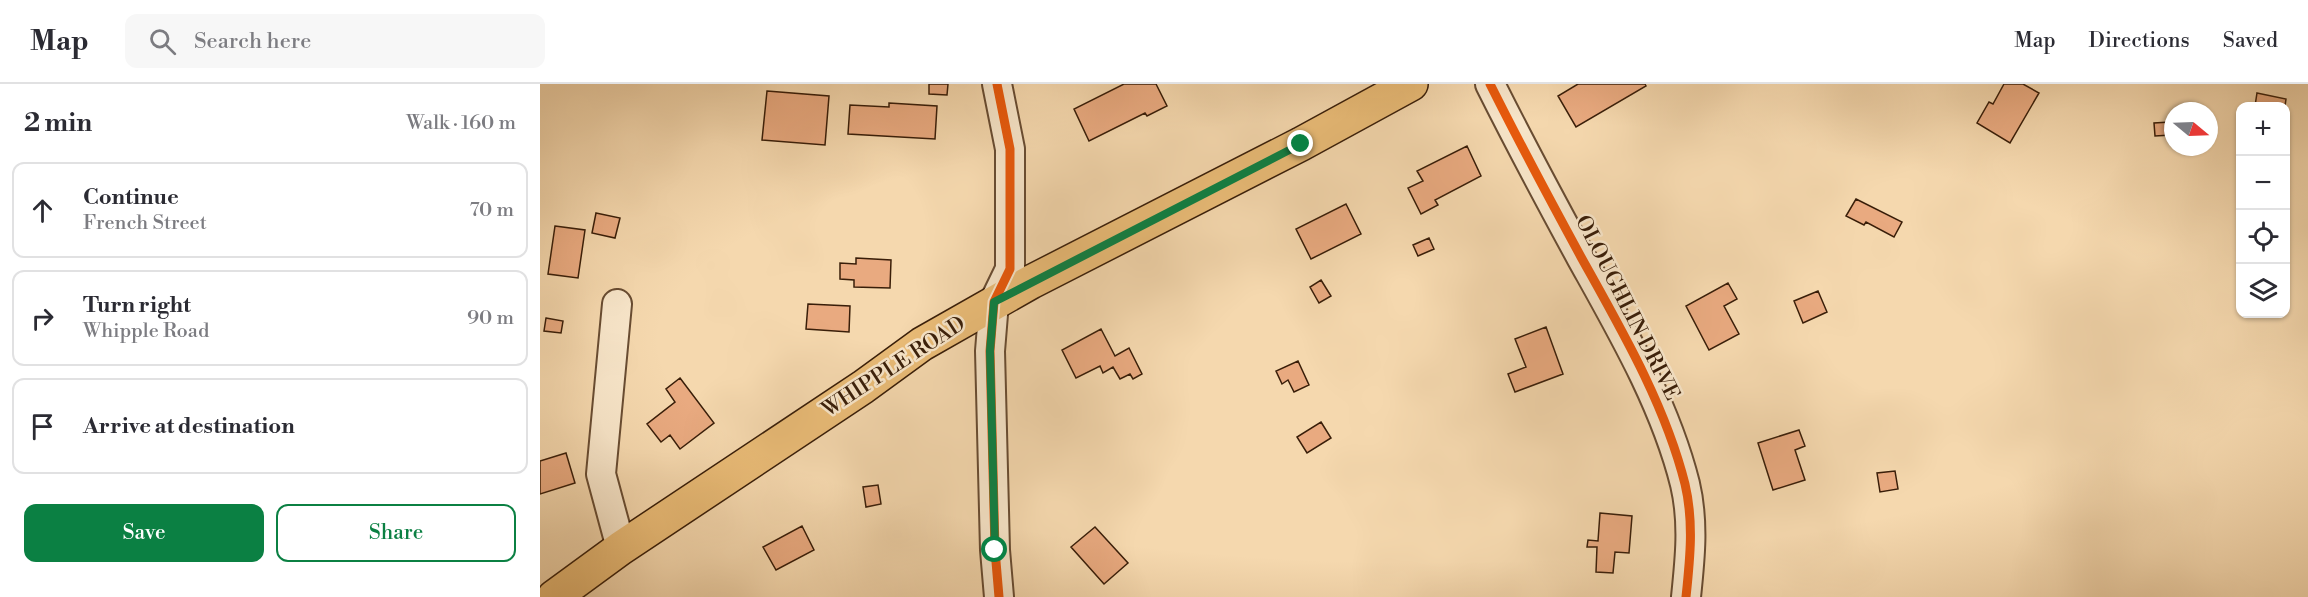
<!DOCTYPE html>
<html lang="en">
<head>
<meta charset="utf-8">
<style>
  :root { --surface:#fff; --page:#f7f7f7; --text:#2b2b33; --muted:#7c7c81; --line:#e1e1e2; --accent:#0b8043 }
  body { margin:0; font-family:"Libre Bodoni",serif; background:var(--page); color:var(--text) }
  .controls { position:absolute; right:18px; top:18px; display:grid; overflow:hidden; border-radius:12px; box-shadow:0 2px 4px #0004 }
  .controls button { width:54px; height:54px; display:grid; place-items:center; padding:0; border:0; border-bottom:2px solid var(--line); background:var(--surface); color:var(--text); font:30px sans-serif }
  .compass { position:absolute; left:1624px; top:18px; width:54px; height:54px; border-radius:50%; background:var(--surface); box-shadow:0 2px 4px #0004; rotate:109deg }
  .stop { position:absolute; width:18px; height:18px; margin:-14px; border:4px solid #0b8043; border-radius:50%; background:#fff }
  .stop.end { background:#0b8043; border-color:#fff; box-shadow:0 2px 6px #0008 }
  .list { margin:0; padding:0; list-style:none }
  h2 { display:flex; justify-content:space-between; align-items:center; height:78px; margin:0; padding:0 24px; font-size:26px }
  h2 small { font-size:20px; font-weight:400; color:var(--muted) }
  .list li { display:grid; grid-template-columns:39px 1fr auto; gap:18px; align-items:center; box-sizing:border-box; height:96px; margin:0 12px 12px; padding:0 12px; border:2px solid var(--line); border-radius:12px }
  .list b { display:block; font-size:22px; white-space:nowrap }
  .list p { margin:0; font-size:20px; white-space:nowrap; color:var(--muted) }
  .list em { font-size:20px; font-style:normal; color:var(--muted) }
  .actions { display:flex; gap:12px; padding:18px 24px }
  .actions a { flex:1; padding:14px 0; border:2px solid var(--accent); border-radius:12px; text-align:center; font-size:21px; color:var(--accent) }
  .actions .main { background:var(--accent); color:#fff }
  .icon { flex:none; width:33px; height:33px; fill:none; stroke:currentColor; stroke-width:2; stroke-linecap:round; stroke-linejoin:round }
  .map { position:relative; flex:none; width:1768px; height:513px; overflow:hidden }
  header { display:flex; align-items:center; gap:36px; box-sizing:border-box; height:84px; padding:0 30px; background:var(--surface); border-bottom:2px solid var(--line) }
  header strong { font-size:28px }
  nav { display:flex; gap:33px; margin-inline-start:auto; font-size:21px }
  .search { width:420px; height:54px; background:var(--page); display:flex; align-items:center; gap:15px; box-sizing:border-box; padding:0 21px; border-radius:12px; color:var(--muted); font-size:22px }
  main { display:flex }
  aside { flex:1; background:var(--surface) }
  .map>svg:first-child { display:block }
  .building { fill:#e9aa80; stroke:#391e09; stroke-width:1.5 }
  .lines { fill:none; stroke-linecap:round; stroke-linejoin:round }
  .minor-casing { stroke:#684c32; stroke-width:32 }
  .major-casing { stroke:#391e09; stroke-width:36 }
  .minor { stroke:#f8e6ca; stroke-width:28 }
  .major { stroke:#eabc77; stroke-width:33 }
  .cycleway-casing { stroke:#f8e6ca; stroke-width:13 }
  .cycleway { stroke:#e8590c; stroke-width:9 }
  .route { stroke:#0b8043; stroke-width:8 }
  .labels { text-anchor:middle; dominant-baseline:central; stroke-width:5; stroke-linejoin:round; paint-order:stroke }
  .street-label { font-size:21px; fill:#391e09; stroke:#f8e6ca }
</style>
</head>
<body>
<header>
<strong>Map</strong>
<div class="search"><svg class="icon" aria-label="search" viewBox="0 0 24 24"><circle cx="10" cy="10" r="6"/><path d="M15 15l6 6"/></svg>Search here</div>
<nav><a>Map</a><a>Directions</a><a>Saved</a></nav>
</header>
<main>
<aside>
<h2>2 min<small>Walk · 160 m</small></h2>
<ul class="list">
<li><svg class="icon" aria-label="ahead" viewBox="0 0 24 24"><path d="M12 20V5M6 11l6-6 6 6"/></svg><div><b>Continue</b><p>French Street</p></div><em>70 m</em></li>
<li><svg class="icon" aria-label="right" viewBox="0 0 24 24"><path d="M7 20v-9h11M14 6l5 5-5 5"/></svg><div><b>Turn right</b><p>Whipple Road</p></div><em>90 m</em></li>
<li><svg class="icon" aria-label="arrive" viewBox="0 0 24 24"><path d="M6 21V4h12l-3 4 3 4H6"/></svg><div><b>Arrive at destination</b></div></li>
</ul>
<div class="actions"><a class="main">Save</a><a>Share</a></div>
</aside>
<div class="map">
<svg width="1768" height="513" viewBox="0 0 1768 513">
  <rect width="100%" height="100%" fill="#f5d8ae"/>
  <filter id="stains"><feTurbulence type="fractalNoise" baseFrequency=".00333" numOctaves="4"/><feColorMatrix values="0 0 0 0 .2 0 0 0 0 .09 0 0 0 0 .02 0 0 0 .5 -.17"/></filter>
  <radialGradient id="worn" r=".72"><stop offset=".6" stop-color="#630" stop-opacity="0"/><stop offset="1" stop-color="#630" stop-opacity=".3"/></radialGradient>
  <path class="building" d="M389,0H408L407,11L389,10Z
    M584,0H616L627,22L607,32L605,29L549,57L534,25Z
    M1038,0H1105L1106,2L1036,43L1018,12Z
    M1464,0H1483L1499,9L1470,59L1437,39L1449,18L1453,20Z
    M227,7L289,12L285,61L222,56Z
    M1717,9L1746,15L1745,22H1715Z
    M349,19L397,22L395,55L308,50L310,21L349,23Z
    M1630,38L1631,51L1615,52L1614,39Z
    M927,62L941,92L895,116L898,121L881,130L868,104L883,97L877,87Z
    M1316,115L1362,138L1354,153L1326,138L1324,141L1306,132Z
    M806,120L821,150L771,175L756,145Z
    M56,129L80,134L75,154L52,149Z
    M15,142L45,146L38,194L8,190Z
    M889,154L894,165L878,172L873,161Z
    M316,174L351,176L350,204L314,203V196L300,195V179L316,180Z
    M781,196L791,212L779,219L770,203Z
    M1188,199L1197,215L1184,222L1199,250L1169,266L1146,222Z
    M1278,207L1287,228L1263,239L1254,217Z
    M268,220L310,222L309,248L266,245Z
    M6,234L23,237L21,249L4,247Z
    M1006,243L1023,290L975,308L968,290L986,283L975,255Z
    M561,245L575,272L589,264L602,290L593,295L590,290L580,295L573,283L563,289L560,282L536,294L522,266Z
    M758,277L769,301L754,308L748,296L742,300L736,287Z
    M140,294L174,339L140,365L130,351L121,358L107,340L135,318L126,305Z
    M781,338L791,354L767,369L757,353Z
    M1259,346L1265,362L1255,366L1265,396L1233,406L1218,359Z
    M26,369L35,399L0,410V377Z
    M1355,387L1358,405L1340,408L1337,389Z
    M338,401L341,420L326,423L323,403Z
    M1060,429L1092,432L1089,469L1075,468L1073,489L1056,488L1057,463H1047L1048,456L1058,457Z
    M262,442L274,466L236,486L223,463Z
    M555,443L588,479L564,500L531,463Z"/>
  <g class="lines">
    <defs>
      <path id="minor" d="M457,0L470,65V185L454,218L450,267L455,466L459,513
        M950,0C979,58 1010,116 1041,173C1081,245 1125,320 1145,400C1154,438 1150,475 1146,513
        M77,220L61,390L81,464"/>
      <path id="major" d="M14,513L81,464L323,303L382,260L491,198L761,60L871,0"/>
    </defs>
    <use href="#minor" class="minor-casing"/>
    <use href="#major" class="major-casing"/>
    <use href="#minor" class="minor"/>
    <use href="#major" class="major"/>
    <defs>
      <path id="cycleway" d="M457,0L470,65V185L454,218L450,267L455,466L459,513
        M950,0C979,58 1010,116 1041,173C1081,245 1125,320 1145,400C1154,438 1150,475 1146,513"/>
    </defs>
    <use href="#cycleway" class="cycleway-casing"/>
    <use href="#cycleway" class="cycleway"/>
  </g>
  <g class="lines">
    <path class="route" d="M455,466L450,267L454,218L761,60"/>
  </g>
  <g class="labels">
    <g class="street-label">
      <text transform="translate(1087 224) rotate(63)">OLOUGHLIN DRIVE</text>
      <text transform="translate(354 283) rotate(-33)">WHIPPLE ROAD</text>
    </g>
  </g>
  <rect width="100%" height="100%" filter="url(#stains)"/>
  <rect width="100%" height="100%" fill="url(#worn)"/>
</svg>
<div class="controls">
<button>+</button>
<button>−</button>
<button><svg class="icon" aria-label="locate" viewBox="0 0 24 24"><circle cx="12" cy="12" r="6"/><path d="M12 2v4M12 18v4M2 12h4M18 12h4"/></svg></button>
<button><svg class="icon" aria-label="layers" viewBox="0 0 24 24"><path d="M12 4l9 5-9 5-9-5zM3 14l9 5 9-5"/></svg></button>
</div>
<svg class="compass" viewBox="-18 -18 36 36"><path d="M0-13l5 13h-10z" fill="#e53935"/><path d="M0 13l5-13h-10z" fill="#7c7c81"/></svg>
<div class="stop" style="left:455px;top:466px"></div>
<div class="stop end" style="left:761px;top:60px"></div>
</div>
</main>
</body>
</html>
